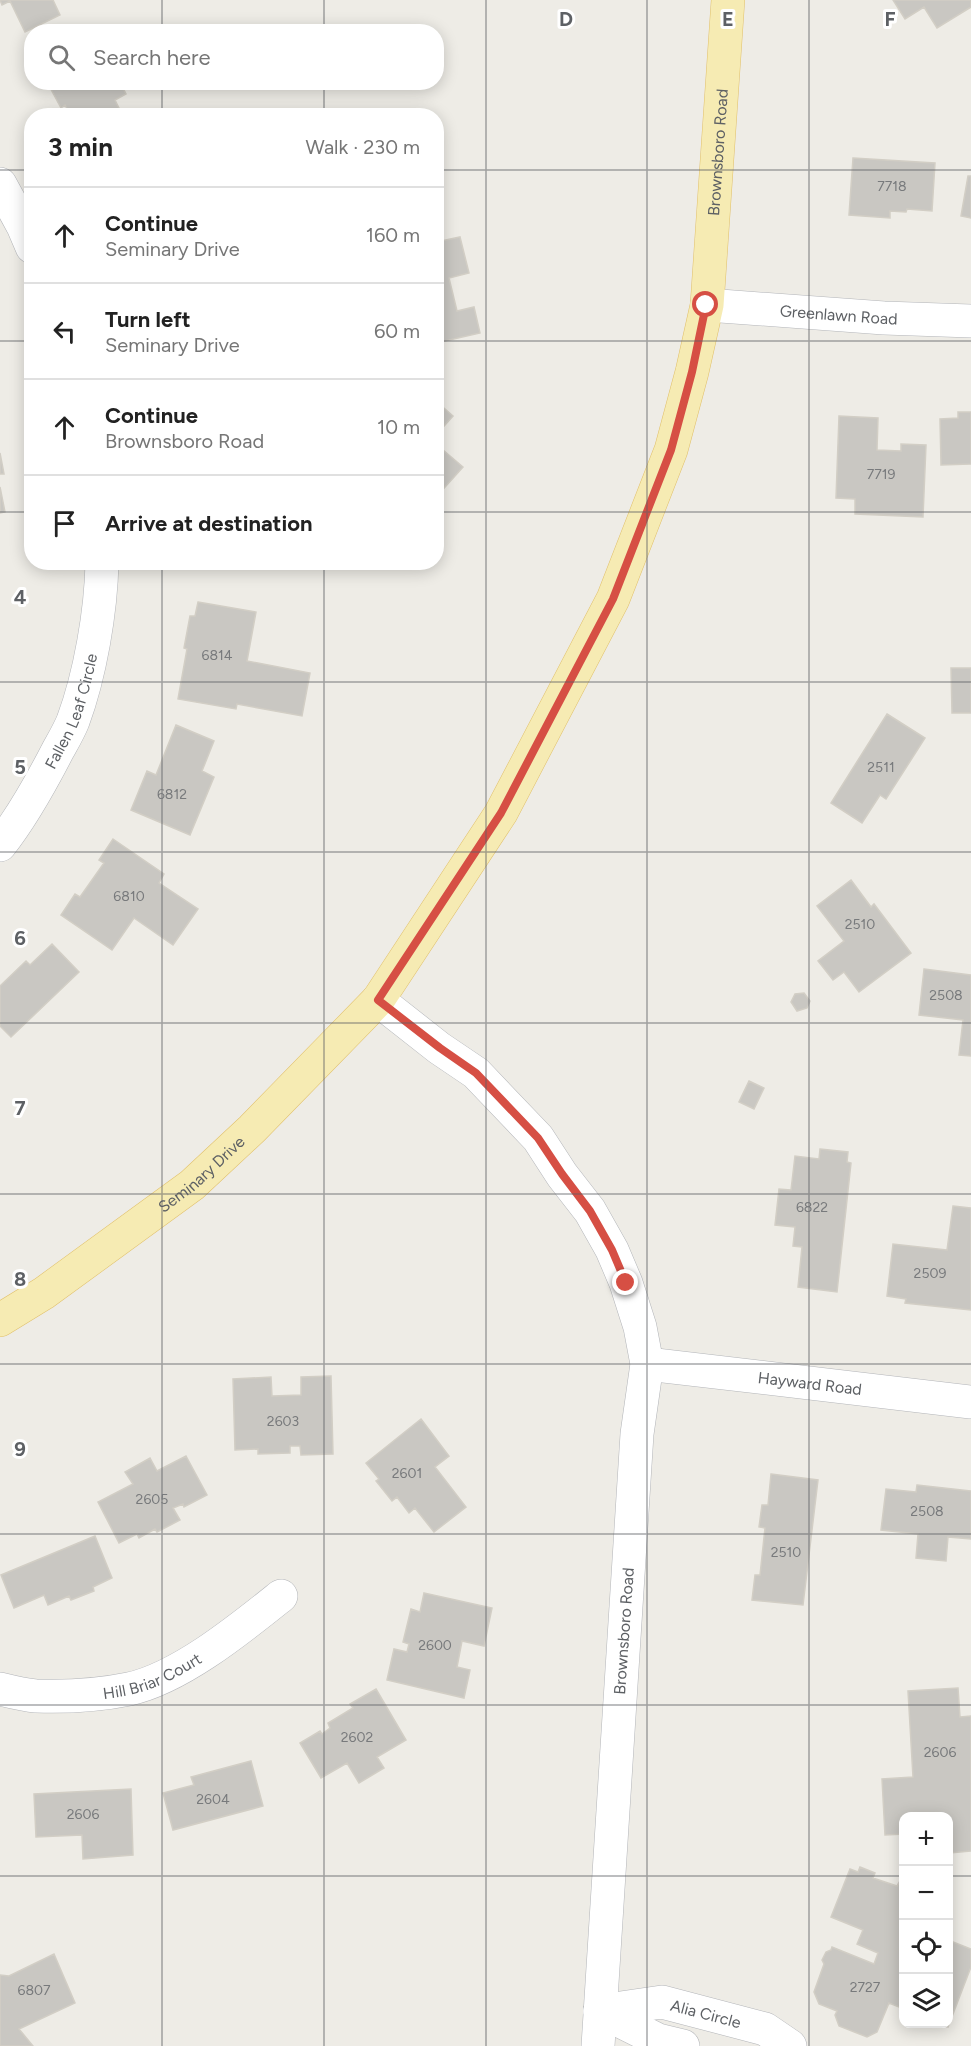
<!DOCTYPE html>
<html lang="en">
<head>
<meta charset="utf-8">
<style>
  :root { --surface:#fff; --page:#f2f2f2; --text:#222; --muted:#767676; --line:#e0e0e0 }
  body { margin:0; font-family:Figtree,sans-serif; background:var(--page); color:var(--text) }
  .controls { position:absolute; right:18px; bottom:18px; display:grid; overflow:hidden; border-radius:12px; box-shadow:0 3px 15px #0003 }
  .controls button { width:54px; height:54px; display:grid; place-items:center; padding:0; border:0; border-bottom:2px solid var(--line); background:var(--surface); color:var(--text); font:30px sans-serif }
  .stop { position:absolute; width:18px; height:18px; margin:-14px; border:4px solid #d64f44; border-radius:50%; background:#fff }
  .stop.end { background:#d64f44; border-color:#fff; box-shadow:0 2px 6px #0008 }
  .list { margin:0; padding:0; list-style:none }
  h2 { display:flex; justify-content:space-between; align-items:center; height:78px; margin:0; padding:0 24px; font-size:26px }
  h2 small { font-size:20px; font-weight:400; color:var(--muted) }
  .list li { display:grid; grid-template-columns:39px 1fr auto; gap:18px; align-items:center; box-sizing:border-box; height:96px; padding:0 24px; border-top:2px solid var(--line) }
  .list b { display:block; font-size:22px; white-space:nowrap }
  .list p { margin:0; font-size:20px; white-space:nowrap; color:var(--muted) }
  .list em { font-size:20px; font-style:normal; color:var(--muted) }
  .icon { flex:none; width:33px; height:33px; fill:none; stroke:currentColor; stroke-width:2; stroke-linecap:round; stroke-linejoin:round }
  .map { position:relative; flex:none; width:971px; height:2046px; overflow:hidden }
  .search { position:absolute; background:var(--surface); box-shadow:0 3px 15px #0003; left:24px; top:24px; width:420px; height:66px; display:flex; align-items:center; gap:15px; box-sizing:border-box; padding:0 21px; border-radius:24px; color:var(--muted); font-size:22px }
  .panel { position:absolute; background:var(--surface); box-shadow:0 3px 15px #0003; left:24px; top:108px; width:420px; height:462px; border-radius:24px }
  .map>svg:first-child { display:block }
  .building { fill:#c9c7c2; stroke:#d2cec5; stroke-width:1.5 }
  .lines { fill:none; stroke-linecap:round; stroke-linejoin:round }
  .minor-casing { stroke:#b3b5b9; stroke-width:34 }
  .major-casing { stroke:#e1c06b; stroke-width:34 }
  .minor { stroke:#fff; stroke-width:33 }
  .major { stroke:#f6ebb3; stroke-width:33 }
  .route { stroke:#d64f44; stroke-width:8 }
  .grid { fill:none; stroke:#5d6064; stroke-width:1.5; stroke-opacity:0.55 }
  .labels { text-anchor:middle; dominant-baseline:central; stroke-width:6; stroke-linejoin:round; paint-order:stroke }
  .number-label { font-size:14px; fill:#787a7c }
  .street-label { font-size:16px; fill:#5d6064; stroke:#fff }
  .grid-label { font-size:20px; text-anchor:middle; font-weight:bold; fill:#5d6064; stroke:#fff; stroke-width:6; stroke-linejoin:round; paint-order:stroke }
</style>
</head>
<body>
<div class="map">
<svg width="971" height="2046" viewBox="0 0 971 2046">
  <rect width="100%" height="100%" fill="#eeece6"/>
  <path class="building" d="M0,0H53L60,15L25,32L10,1L2,5Z
    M893,0H971V7L937,28L924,7L905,19Z
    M47,82H120L126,94L115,100L123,116H71L65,105L61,108Z
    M338,109L351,116H335Z
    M853,158L935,163L932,211L907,209L906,212L890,211V218L849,215Z
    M968,176H971V218L961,216Z
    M460,237L469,273L449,278L457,311L474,307L480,333L436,343V242Z
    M436,401L453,416L436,435Z
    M958,412H971V464L941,465L940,419L958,418Z
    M839,416L878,418L877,450L901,451V444L926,445L923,517L855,514V499L836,498Z
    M436,444L463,467L436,497Z
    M0,453L4,474H0Z
    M0,487L5,512L0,513Z
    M198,602L256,612L247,661L310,673L302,716L237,704L236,709L178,699L187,649L184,648L190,616H195Z
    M951,668H971V713H952Z
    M887,714L925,738L886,799L880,795L862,823L831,803Z
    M176,725L214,741L202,771L214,777L190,835L131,810L147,771L156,775Z
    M113,839L164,874L159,883L198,909L173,945L134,918L112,950L61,915L75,894L80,897L104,863L99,860Z
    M851,880L871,907L874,904L911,953L859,992L844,972L833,980L818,961L844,941L817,906Z
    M52,944L79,972L11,1037L0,1026V986L26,961L30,965Z
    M924,969L971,975V1056L959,1055L963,1020L919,1015Z
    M804,993L810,1001L807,1008L797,1011L791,1002L795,994Z
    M749,1081L764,1088L754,1109L739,1102Z
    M820,1149L848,1152L847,1162L851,1163L837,1292L798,1287L802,1247L793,1246L795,1227L775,1225L779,1189L791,1190L795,1156L819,1159Z
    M953,1206L971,1208V1310L905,1303L906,1299L887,1296L893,1244L947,1250Z
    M331,1376L333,1454L301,1455L300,1446H290V1453L258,1454V1449L235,1450L233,1379L271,1377L272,1396L301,1395V1377Z
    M421,1419L449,1456L435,1467L466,1507L434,1532L415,1508L409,1513L397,1497L392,1501L376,1481L379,1479L366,1463Z
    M186,1456L207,1495L184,1507L183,1504L173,1508L180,1520L157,1532L155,1529L139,1538L137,1534L119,1543L98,1502L133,1484L125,1472L150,1458L157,1471Z
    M771,1474L818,1480L803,1605L752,1600L755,1575H760L765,1528L759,1527L762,1505H768Z
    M917,1485L971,1491V1539L948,1537L946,1561L916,1558L918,1534L881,1530L886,1489L916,1492Z
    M95,1536L112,1578L93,1587L94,1591L71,1600L69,1596L48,1605L44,1595L14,1608L1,1575Z
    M424,1593L492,1608L484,1646L462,1641L457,1667L470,1670L464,1698L387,1680L394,1649L407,1652L409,1644L403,1642L411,1609L420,1612Z
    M958,1688L960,1717L971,1716V1851L950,1853L948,1816H904V1834L885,1835L882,1779L913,1777L908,1691Z
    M376,1689L406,1740L377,1757L384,1768L359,1783L347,1763L321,1778L300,1743L320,1731L322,1734L330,1728L328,1723L353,1708L350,1704Z
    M251,1761L263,1806L173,1830L163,1793L194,1785L191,1777Z
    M131,1789L133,1855L83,1859L82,1835L36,1837L34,1794Z
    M860,1867L875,1873L873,1878L897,1886L904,1874V2009L889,2003L877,2032L867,2037L839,2026L835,2015L837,2011L819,2004L814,1992L824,1964L822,1960L826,1952L831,1950L832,1947L874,1964L878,1953L857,1944L863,1930L831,1917L850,1869L858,1872Z
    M948,1940L971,1949V1967L948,2027L939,2024H948Z
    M54,1954L75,2003L19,2029L33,2046H0V1975L9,1976Z"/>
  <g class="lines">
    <defs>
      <g id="minor">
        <path d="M0,184L23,226L32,247"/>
        <path id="s1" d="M707,305L884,318L971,321"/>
        <path id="s2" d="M0,845C23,816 41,783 58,750C63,741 69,731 73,721C90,675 101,612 102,562"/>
        <path d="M378,1000L439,1048L476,1073L538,1138L562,1175L590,1211L612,1250L626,1283L640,1327L647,1364L637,1434L598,2046"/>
        <path id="s3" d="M647,1364L971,1402"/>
        <path id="s4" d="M0,1689C12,1692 24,1695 36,1696C66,1697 100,1695 129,1689C180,1678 241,1628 281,1596"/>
        <path id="s5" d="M600,2011L662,2002L765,2029L790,2046"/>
        <path d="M600,2011L658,2040L683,2046"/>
      </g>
      <g id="major">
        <path id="s6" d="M0,1320L44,1293L192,1185L252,1129L378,1000L501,813L613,599L671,450L692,372L707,305L728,0"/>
      </g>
    </defs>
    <use href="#minor" class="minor-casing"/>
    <use href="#major" class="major-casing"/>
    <use href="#minor" class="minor"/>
    <use href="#major" class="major"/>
  </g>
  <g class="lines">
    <path class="route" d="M626,1283L612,1250L590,1211L562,1174L538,1138L476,1073L440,1048L378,1000L501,813L613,599L671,450L692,372L706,305"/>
  </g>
  <path class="grid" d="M162,0V32M324,0V32M486,0V2046M647,0V2046M809,0V2046M162,82V116M324,82V116M0,170H32M436,170H971M0,341H32M436,341H971M0,512H32M436,512H971M162,562V2046M324,562V2046M0,682H971M0,852H971M0,1023H971M0,1194H971M0,1364H971M0,1534H971M0,1705H971M0,1876H904M948,1876H971"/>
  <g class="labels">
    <g class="number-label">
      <text x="892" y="186">7718</text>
      <text x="881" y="474">7719</text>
      <text x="217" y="655">6814</text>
      <text x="881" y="767">2511</text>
      <text x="172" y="794">6812</text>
      <text x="129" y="896">6810</text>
      <text x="860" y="924">2510</text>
      <text x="946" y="995">2508</text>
      <text x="812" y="1207">6822</text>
      <text x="930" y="1273">2509</text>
      <text x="283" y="1421">2603</text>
      <text x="407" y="1473">2601</text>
      <text x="152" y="1499">2605</text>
      <text x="927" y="1511">2508</text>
      <text x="786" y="1552">2510</text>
      <text x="435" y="1645">2600</text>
      <text x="357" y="1737">2602</text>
      <text x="940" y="1752">2606</text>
      <text x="213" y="1799">2604</text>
      <text x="83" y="1814">2606</text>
      <text x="865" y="1987">2727</text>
      <text x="34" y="1990">6807</text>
    </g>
    <g class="street-label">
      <text stroke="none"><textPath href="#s6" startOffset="1425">Brownsboro Road</textPath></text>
      <text stroke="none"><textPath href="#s1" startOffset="132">Greenlawn Road</textPath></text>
      <text stroke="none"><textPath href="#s2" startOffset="153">Fallen Leaf Circle</textPath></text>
      <text stroke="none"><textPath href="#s6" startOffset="249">Seminary Drive</textPath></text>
      <text stroke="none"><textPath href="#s3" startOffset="164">Hayward Road</textPath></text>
      <text transform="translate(624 1631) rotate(-86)">Brownsboro Road</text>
      <text stroke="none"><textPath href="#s4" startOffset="156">Hill Briar Court</textPath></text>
      <text stroke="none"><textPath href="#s5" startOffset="108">Alia Circle</textPath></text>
    </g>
  </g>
  <g class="grid-label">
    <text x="566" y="26">D</text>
    <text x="728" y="26">E</text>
    <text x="890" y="26">F</text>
    <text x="20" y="604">4</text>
    <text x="20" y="774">5</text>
    <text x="20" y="945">6</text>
    <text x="20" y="1115">7</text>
    <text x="20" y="1286">8</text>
    <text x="20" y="1456">9</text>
  </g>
</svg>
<div class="controls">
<button>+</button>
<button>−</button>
<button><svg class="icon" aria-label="locate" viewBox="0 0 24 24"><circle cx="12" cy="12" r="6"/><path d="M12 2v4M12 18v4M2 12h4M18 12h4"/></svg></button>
<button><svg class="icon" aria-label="layers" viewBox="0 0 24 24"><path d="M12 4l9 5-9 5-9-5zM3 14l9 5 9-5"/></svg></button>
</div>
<div class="stop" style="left:706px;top:305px"></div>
<div class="stop end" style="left:626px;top:1283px"></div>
<div class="search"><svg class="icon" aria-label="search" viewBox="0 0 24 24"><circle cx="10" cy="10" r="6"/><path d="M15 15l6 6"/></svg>Search here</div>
<section class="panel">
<h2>3 min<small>Walk · 230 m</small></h2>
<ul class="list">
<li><svg class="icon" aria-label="ahead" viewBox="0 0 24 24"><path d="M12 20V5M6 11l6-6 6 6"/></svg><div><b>Continue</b><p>Seminary Drive</p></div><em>160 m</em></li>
<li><svg class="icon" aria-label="left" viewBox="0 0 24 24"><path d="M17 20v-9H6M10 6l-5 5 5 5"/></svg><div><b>Turn left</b><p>Seminary Drive</p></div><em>60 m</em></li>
<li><svg class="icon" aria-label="ahead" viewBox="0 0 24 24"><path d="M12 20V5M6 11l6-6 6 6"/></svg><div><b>Continue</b><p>Brownsboro Road</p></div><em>10 m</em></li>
<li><svg class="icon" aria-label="arrive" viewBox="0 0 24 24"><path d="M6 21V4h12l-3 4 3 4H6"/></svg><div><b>Arrive at destination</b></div></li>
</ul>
</section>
</div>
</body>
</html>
